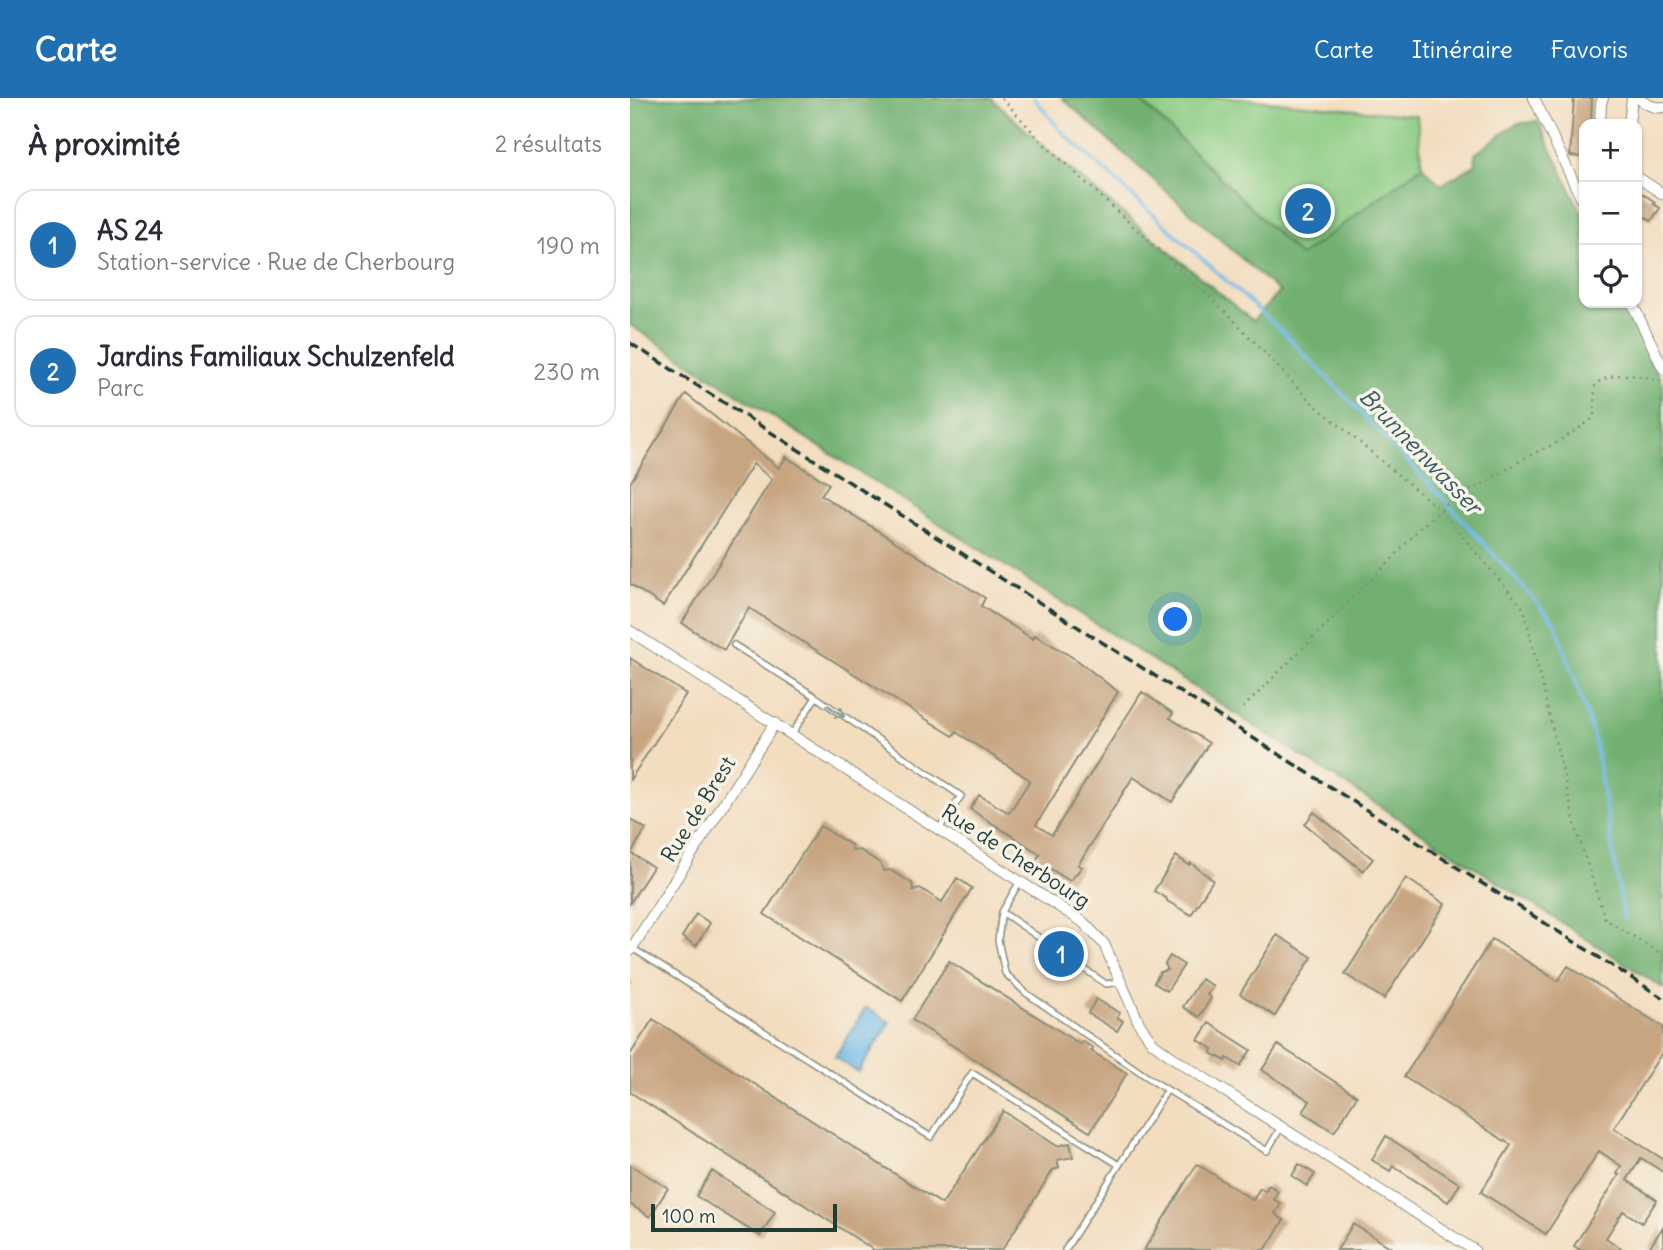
<!DOCTYPE html>
<html lang="fr">
<head>
<meta charset="utf-8">
<style>
  :root { --surface:#fff; --page:#f2f2f3; --text:#2b2b33; --muted:#7c7c81; --line:#e1e1e2; --accent:#1f6fb2 }
  body { margin:0; font-family:Delius,sans-serif; background:var(--page); color:var(--text) }
  .controls { position:absolute; right:21px; top:21px; display:grid; overflow:hidden; border-radius:14px; box-shadow:0 2px 5px #0004 }
  .controls button { width:63px; height:63px; display:grid; place-items:center; padding:0; border:0; border-bottom:2px solid var(--line); background:var(--surface); color:var(--text); font:35px sans-serif }
  .scale { position:absolute; left:21px; bottom:18px; width:186px; box-sizing:border-box; padding-left:7px; border:4px solid #1f3d34; border-top:0; font-size:19px; line-height:24px; white-space:nowrap; color:#1f3d34; -webkit-text-stroke:5px #f7f3e8; paint-order:stroke }
  .you { position:absolute; left:546px; top:522px; width:24px; height:24px; margin:-18px; border:5px solid #fff; border-radius:50%; background:#1a73e8; box-shadow:0 0 0 10px #1a73e833 }
  .badge { display:grid; place-items:center; width:46px; height:46px; border-radius:50%; background:var(--accent); color:#fff; font-size:23px; font-weight:700 }
  .pin { position:absolute; translate:-50% -50%; border:4px solid #fff; box-shadow:0 2px 7px #0006 }
  .list { margin:0; padding:0; list-style:none }
  h2 { display:flex; justify-content:space-between; align-items:center; height:91px; margin:0; padding:0 28px; font-size:30px }
  h2 small { font-size:23px; font-weight:400; color:var(--muted) }
  .list li { display:grid; grid-template-columns:46px 1fr auto; gap:21px; align-items:center; box-sizing:border-box; height:112px; margin:0 14px 14px; padding:0 14px; border:2px solid var(--line); border-radius:21px }
  .list b { display:block; font-size:26px; white-space:nowrap }
  .list p { margin:0; font-size:23px; white-space:nowrap; color:var(--muted) }
  .list em { font-size:23px; font-style:normal; color:var(--muted) }
  .icon { flex:none; width:38px; height:38px; fill:none; stroke:currentColor; stroke-width:2; stroke-linecap:round; stroke-linejoin:round }
  .map { position:relative; flex:none; width:1033px; height:1152px; overflow:hidden }
  header { display:flex; align-items:center; gap:42px; box-sizing:border-box; height:98px; padding:0 35px; background:var(--accent); color:#fff }
  header strong { font-size:33px }
  nav { display:flex; gap:38px; margin-inline-start:auto; font-size:24px }
  main { display:flex }
  aside { flex:1; background:var(--surface) }
  .map>svg:first-child { display:block }
  .green { fill:#8ccc83; stroke:#56845c; stroke-width:2 }
  .forest { fill:#71b071; stroke:#487652; stroke-width:2 }
  .water { fill:#70b9e8; stroke:#487b8e; stroke-width:2 }
  .lines { fill:none; stroke-linecap:round; stroke-linejoin:round }
  .stream { stroke:#70b9e8; stroke-width:3.5 }
  .building { fill:#c7a581 }
  .lane-casing { stroke:#898d7a; stroke-width:8 }
  .street-casing { stroke:#898d7a; stroke-width:12 }
  .path { stroke:#898d7a; stroke-width:2.5; stroke-dasharray:2 5; stroke-linecap:butt }
  .lane { stroke:#fff; stroke-width:5 }
  .street { stroke:#fff; stroke-width:10 }
  .rail { stroke:#1f3d34; stroke-width:3.5; stroke-dasharray:10 5; stroke-linecap:butt }
  .oneway { stroke:#8f9e9a }
  .labels { text-anchor:middle; dominant-baseline:central; stroke-width:7; stroke-linejoin:round; paint-order:stroke }
  .street-label { font-size:21px; fill:#1f3d34; stroke:#f7f3e8 }
  .water-label { font-size:23px; font-style:italic; fill:#335c61; stroke:#f7f3e8 }
</style>
</head>
<body>
<header>
<strong>Carte</strong>
<nav><a>Carte</a><a>Itinéraire</a><a>Favoris</a></nav>
</header>
<main>
<aside>
<h2>À proximité<small>2 résultats</small></h2>
<ul class="list">
<li><span class="badge">1</span><div><b>AS 24</b><p>Station-service · Rue de Cherbourg</p></div><em>190 m</em></li>
<li><span class="badge">2</span><div><b>Jardins Familiaux Schulzenfeld</b><p>Parc</p></div><em>230 m</em></li>
</ul>
</aside>
<div class="map">
<svg width="1033" height="1152" viewBox="0 0 1033 1152">
  <rect width="100%" height="100%" fill="#f7f3e8"/>
  <filter id="ink" filterUnits="userSpaceOnUse"><feTurbulence type="fractalNoise" baseFrequency=".0143" numOctaves="2"/><feDisplacementMap in="SourceGraphic" scale="14" xChannelSelector="R" yChannelSelector="G"/><feConvolveMatrix kernelMatrix="1 2 1 2 8 2 1 2 1" color-interpolation-filters="sRGB"/></filter>
  <filter id="wash" filterUnits="userSpaceOnUse"><feTurbulence type="fractalNoise" baseFrequency=".00686" numOctaves="4" result="noise"/><feDisplacementMap in="SourceGraphic" scale="28" xChannelSelector="R" yChannelSelector="G"/><feGaussianBlur stdDeviation="1.57" result="paint"/><feColorMatrix in="noise" values="0 0 0 0 0 0 0 0 0 0 0 0 0 0 0 0 0 1.4 0 .05"/><feComposite in="paint" operator="in"/></filter>
  <g filter="url(#wash)">
    <rect width="100%" height="100%" fill="#f3ddbf"/>
    <path class="green" d="M508,0H606L787,18L792,68L670,158Z"/>
    <path class="forest" d="M0,0H361L431,64L623,223L649,194L432,0H508L670,158L792,68L811,87L846,66L845,56L886,26L908,23L954,120V205H994L1033,287V890L0,227Z"/>
    <path class="water" d="M236,909L260,924L228,974L205,959Z"/>
    <g class="lines">
      <path class="stream" d="M404,0L431,33L653,234L813,400L926,526L964,639L994,821"/>
    </g>
    <g id="blocks">
      <path class="building" d="M944,0H962L961,26H954V59L940,58Z
        M1007,92L1025,104L1023,106L1030,110L1021,123L1007,113Z
        M56,296L149,370L156,359L199,386L191,397L355,500L351,508L403,541L405,537L447,562L488,594L406,727L422,737L512,594L543,615L540,620L579,645L542,704L503,679L448,767L452,769L440,783L416,768L415,770L405,764L410,756L340,711L349,697L379,715L400,682L326,634L323,638L119,510L94,552L52,525L142,381L123,366L33,508L0,486V385Z
        M0,560L56,596L0,682Z
        M684,714L743,761L733,773L675,726Z
        M0,721L16,731L1,755L23,769L0,805Z
        M190,728L221,747L223,753L230,752L251,766L253,773L260,772L282,785L283,792L290,790L312,804L327,780L342,790L272,903L134,816Z
        M546,758L559,767L561,765L583,782L561,817L537,803V801L524,793Z
        M776,780L815,806L754,901L715,876Z
        M66,816L80,825L66,848L52,839Z
        M647,837L682,859L645,918L610,896Z
        M862,841L928,883L938,868L1033,929V953L984,1030L1033,1061V1074L1011,1060L997,1082L1027,1102L1012,1125L993,1113L976,1140L994,1152H950L944,1148L989,1077L987,1076L991,1068L969,1053L916,1136L851,1094L881,1047L774,979Z
        M540,858L554,867L537,893L524,885L530,874L538,872L535,866Z
        M319,863L450,946L452,943L463,950L461,953L497,975L460,1034L282,922Z
        M571,881L583,888L577,897L581,900L569,919L553,909Z
        M466,901L490,915L487,919L493,923L487,933L458,915Z
        M23,921L312,1106L373,1013L427,1048L440,1045L443,1059L427,1062L429,1070L423,1072L372,1152H244L0,994V957Z
        M579,925L621,952L610,968L597,960L596,963L581,955L583,951L568,942Z
        M648,947L727,998L704,1034L673,1014L680,1003L632,972Z
        M756,1038L830,1086L818,1104L763,1068L760,1073L742,1062Z
        M567,1066L623,1102L630,1090L635,1093L639,1087L648,1093L643,1101L651,1106L645,1116L654,1122L635,1152H514Z
        M669,1066L685,1076L677,1088L662,1078Z
        M0,1067L38,1090L20,1119L0,1106Z
        M82,1073L145,1114L130,1138L66,1098Z
        M723,1126L765,1152H707Z
        M1033,1129V1152H1018Z"/>
    </g>
  </g>
  <g filter="url(#ink)">
    <use href="#blocks" fill-opacity="0" stroke="#898d7a" stroke-width="2"/>
    <g class="lines">
      <defs>
        <path id="lane" d="M104,547L186,599
          M162,636L186,599L331,698L309,731
          M390,783L372,814L368,842L375,875L396,895L523,983L637,1053L651,1029
          M372,814L476,886L490,884
          M2,850L301,1039L342,975L489,1067
          M435,1152L537,992"/>
        <path id="street" d="M904,0L954,106
          M1008,0C1015,5 1023,11 1033,9
          M970,26L971,5L973,0
          M999,26L1002,0
          M1007,79L1033,96
          M1002,205L1033,270
          M0,533L453,824L474,846L510,927L523,945L549,964L844,1152
          M0,853L145,625"/>
      </defs>
      <use href="#lane" class="lane-casing"/>
      <use href="#street" class="street-casing"/>
      <path class="path" d="M372,0L411,43L598,216L678,301L811,413L894,511L947,734L975,821L1033,857
        M613,610L762,461L790,430L822,402L850,388L898,358L928,344L964,320L965,286C989,271 1007,278 1033,283
        M0,882V886"/>
      <use href="#lane" class="lane"/>
      <use href="#street" class="street"/>
      <path class="rail" d="M0,245L1033,900"/>
    </g>
    <defs><path id="oneway-shaft" d="M-6 0H5M1.5-3L5.5 0L1.5 3" fill="none" stroke-width="1.6" stroke-linecap="round" stroke-linejoin="round" transform="scale(1.75)"/></defs>
    <use class="oneway" href="#oneway-shaft" transform="translate(206 613) rotate(34)"/>
  </g>
  <g class="labels">
    <g class="street-label">
      <text transform="translate(68 711) rotate(-58)">Rue de Brest</text>
      <text transform="translate(386 758) rotate(33)">Rue de Cherbourg</text>
    </g>
    <g class="water-label">
      <text transform="translate(791 353) rotate(46)">Brunnenwasser</text>
    </g>
  </g>
</svg>
<div class="controls">
<button>+</button>
<button>−</button>
<button><svg class="icon" aria-label="locate" viewBox="0 0 24 24"><circle cx="12" cy="12" r="6"/><path d="M12 2v4M12 18v4M2 12h4M18 12h4"/></svg></button>
</div>
<div class="scale">100 m</div>
<div class="you"></div>
<div class="pin badge" style="left:431px;top:856px">1</div>
<div class="pin badge" style="left:678px;top:113px">2</div>
</div>
</main>
</body>
</html>
